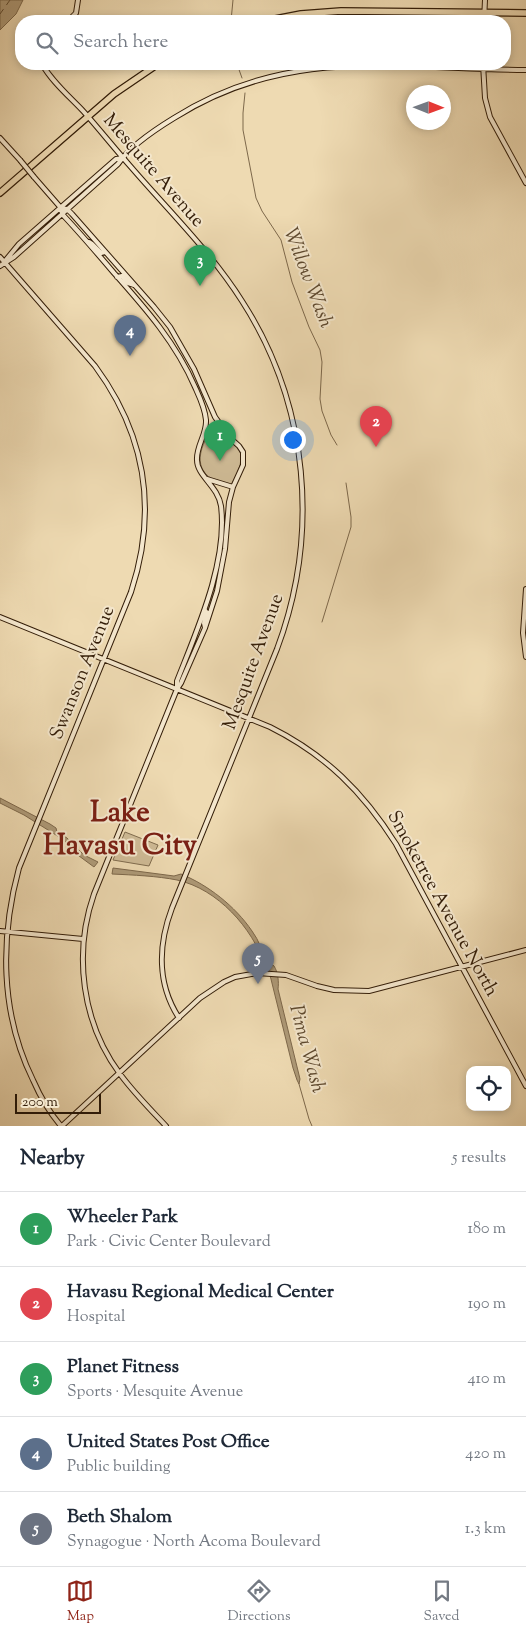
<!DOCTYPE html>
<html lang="en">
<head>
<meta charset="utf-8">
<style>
  :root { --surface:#fff; --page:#f2f2f3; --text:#1f2937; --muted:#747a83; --line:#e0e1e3; --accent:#8f2418 }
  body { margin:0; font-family:"Sorts Mill Goudy",serif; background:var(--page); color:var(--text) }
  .controls { position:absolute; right:15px; bottom:15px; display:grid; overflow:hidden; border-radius:10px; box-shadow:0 2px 8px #0003 }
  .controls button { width:45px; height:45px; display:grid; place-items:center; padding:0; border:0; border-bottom:1px solid var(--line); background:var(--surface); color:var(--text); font:25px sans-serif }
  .compass { position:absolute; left:406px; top:85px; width:45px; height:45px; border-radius:50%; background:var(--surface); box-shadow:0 2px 8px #0003; rotate:91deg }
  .scale { position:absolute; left:15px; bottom:12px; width:86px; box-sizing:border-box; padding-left:5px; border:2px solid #331d08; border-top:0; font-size:14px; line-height:18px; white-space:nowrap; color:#331d08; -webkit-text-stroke:4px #f4e7cd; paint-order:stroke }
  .you { position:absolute; left:292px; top:439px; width:18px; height:18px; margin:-12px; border:4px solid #fff; border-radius:50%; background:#1a73e8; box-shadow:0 0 0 8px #1a73e833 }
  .badge { display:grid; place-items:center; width:32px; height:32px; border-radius:50%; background:var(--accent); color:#fff; font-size:16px; font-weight:700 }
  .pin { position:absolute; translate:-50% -41px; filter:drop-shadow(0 1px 2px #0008) }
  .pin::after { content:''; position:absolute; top:26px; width:18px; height:15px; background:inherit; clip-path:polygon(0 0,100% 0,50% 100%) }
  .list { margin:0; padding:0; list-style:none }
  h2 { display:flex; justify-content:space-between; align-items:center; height:65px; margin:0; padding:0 20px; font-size:21px }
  h2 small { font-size:16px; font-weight:400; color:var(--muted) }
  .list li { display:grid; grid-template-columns:32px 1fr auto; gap:15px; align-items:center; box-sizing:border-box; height:75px; padding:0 20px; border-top:1px solid var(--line) }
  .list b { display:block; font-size:19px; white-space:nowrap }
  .list p { margin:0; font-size:16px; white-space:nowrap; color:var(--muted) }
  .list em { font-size:16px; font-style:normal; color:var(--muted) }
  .icon { flex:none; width:28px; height:28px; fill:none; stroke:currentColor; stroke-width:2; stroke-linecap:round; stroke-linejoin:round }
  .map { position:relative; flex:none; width:526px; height:1126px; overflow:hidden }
  .search { position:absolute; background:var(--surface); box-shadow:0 2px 8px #0003; left:15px; right:15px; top:15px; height:55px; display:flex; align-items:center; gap:12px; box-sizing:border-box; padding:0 18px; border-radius:20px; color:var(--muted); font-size:19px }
  .sheet { height:440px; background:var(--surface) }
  nav { display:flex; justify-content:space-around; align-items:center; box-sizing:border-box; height:70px; border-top:1px solid var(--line); background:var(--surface); font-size:14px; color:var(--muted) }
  nav a { display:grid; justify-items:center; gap:2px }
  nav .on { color:var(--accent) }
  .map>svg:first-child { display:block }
  .green { fill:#ceba95; stroke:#806c4e }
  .water { fill:#ae9a78; stroke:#7d684b }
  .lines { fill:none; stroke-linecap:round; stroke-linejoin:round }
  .stream { stroke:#7d684b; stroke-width:1 }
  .ferry { stroke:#5e492f; stroke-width:1; stroke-dasharray:6 5; stroke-linecap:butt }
  .secondary-casing { stroke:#331d08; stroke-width:6 }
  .highway-casing { stroke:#331d08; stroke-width:8 }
  .secondary { stroke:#f4e7cd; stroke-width:4 }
  .highway { stroke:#eedab2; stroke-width:5.5 }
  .secondary-bridge-casing { stroke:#331d08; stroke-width:6; stroke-linecap:butt }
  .secondary-bridge { stroke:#f4e7cd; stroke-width:4 }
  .labels { text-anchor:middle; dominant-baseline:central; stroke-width:4; stroke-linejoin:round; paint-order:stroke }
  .street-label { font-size:19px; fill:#331d08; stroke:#f4e7cd }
  .water-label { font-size:20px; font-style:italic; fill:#5e492f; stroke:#f4e7cd }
  .town-label { font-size:29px; font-weight:bold; fill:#7a1f14; stroke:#f4e7cd }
</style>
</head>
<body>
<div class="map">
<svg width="526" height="1126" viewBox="0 0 526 1126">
  <rect width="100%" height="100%" fill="#eedab2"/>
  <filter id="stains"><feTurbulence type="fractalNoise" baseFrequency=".004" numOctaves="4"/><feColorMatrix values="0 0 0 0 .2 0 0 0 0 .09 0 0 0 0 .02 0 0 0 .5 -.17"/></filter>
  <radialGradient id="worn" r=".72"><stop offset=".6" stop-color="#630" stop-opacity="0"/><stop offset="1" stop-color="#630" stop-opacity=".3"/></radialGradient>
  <path class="green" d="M208,435C214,436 222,437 228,439C249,448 240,471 231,485C199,480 193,461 208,435Z
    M125,832L158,845L149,866L113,860Z"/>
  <path class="water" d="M0,0H23L16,14L0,30Z
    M0,798L50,824L56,828L57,832L67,838L84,855L98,862L94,867L75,853L64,840L24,815L0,803Z
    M113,868L174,876L181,874C208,885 235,906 252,931C259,940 262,952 268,961C270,963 272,964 274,966C278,972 279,982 278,989L300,1079L299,1084L297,1080L293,1068L268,967L265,965C252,928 218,889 177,880C157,876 133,875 112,874Z"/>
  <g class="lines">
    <path class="stream" d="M231,21L233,0
      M237,64L242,78
      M245,93L243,113V130L256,198L262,211L281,240L292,282L309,327L320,350L322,362L320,399L322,411L331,435L337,445
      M322,622L351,527V517L346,483
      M299,1084L309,1119L312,1126"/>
    <path class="ferry" d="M0,14L10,0"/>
    <defs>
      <path id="secondary" d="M68,21L76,13L78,0
        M484,21L485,0
        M42,64C52,82 70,97 84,112C100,130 115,149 131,167C168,210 211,252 242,301C309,405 320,534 277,649L172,908C158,945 157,984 179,1018
        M483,64L485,98L490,117L526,183
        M0,138L20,160
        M34,177L61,208L62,214C80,233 97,253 114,273C146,309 176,343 195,387C200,398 205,408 206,420C207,434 196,446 197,460C197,476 218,486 221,506C228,562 197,630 177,681V689
        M61,208L67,209L72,214L154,307L170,327L194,369L215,417L230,438L239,446L243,452V465L233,487L229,502L225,549L217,591L205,628L181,683L177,689L94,894C73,954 82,1023 120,1074C134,1093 150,1109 166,1126
        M89,242L92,244L101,253L105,252
        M0,257L95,366C146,435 158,510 131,592L19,868C0,938 0,1013 33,1080C40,1096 49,1112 61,1126
        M5,261L19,244L116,159L123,158
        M0,266L14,257L118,164C130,146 156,129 174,118C289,45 399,69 526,70
        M117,277L122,276L128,283L134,285
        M205,434L229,438
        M207,479L233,487
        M526,589L523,633L526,657
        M205,610L207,613L204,623L205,628
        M0,617L270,727C326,755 363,792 396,844L526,1086
        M0,931L83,939
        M62,1126L200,998L224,982L235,977L257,973L286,975L317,986L334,990L369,991L526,950"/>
      <path id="highway" d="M265,21L301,14L341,11L526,13
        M0,193L114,94L158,64"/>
    </defs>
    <use href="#secondary" class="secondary-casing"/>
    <use href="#highway" class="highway-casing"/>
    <use href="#secondary" class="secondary"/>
    <use href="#highway" class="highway"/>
    <defs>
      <path id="secondary-bridge" d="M20,160L34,177"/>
    </defs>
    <use href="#secondary-bridge" class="secondary-bridge-casing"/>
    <use href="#secondary-bridge" class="secondary-bridge"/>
  </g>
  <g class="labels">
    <g class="street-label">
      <text transform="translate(153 171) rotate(49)">Mesquite Avenue</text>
      <text transform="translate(254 662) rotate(-70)">Mesquite Avenue</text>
      <text transform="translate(83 673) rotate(-68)">Swanson Avenue</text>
      <text transform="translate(442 904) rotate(61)">Smoketree Avenue North</text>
    </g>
    <g class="water-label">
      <text transform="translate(307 278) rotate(69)">Willow Wash</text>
      <text transform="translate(306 1049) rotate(75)">Pima Wash</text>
    </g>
    <g class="town-label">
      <text x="120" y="814">Lake<tspan x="120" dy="33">Havasu City</tspan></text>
    </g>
  </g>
  <rect width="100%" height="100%" filter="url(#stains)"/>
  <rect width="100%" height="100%" fill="url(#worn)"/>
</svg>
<div class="controls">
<button><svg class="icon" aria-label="locate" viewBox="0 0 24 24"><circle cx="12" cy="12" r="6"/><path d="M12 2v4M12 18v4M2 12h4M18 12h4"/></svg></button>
</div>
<svg class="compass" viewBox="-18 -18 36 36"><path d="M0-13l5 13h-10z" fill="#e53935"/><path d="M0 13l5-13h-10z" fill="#747a83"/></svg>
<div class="scale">200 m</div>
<div class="you"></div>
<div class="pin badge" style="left:220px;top:461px;background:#2e9e5b">1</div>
<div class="pin badge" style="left:376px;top:447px;background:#e0444e">2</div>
<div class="pin badge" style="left:200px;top:286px;background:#2e9e5b">3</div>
<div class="pin badge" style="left:130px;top:356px;background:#5c6f8a">4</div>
<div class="pin badge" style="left:258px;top:984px;background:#6b7280">5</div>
<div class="search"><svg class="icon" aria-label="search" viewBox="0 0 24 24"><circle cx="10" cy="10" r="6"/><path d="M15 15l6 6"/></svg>Search here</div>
</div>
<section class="sheet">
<h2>Nearby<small>5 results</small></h2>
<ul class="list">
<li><span class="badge" style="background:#2e9e5b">1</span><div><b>Wheeler Park</b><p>Park · Civic Center Boulevard</p></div><em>180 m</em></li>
<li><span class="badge" style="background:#e0444e">2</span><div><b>Havasu Regional Medical Center</b><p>Hospital</p></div><em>190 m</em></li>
<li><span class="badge" style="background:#2e9e5b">3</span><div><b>Planet Fitness</b><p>Sports · Mesquite Avenue</p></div><em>410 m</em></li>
<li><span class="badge" style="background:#5c6f8a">4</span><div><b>United States Post Office</b><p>Public building</p></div><em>420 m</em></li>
<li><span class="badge" style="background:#6b7280">5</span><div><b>Beth Shalom</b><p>Synagogue · North Acoma Boulevard</p></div><em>1.3 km</em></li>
</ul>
</section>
<nav>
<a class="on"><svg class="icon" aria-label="map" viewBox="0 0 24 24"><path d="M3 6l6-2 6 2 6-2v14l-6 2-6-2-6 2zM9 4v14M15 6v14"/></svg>Map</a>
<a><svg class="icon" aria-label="directions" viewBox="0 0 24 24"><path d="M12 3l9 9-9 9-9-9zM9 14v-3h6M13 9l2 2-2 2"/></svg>Directions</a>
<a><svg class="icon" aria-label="saved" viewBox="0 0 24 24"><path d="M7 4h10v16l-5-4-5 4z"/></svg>Saved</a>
</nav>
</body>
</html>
